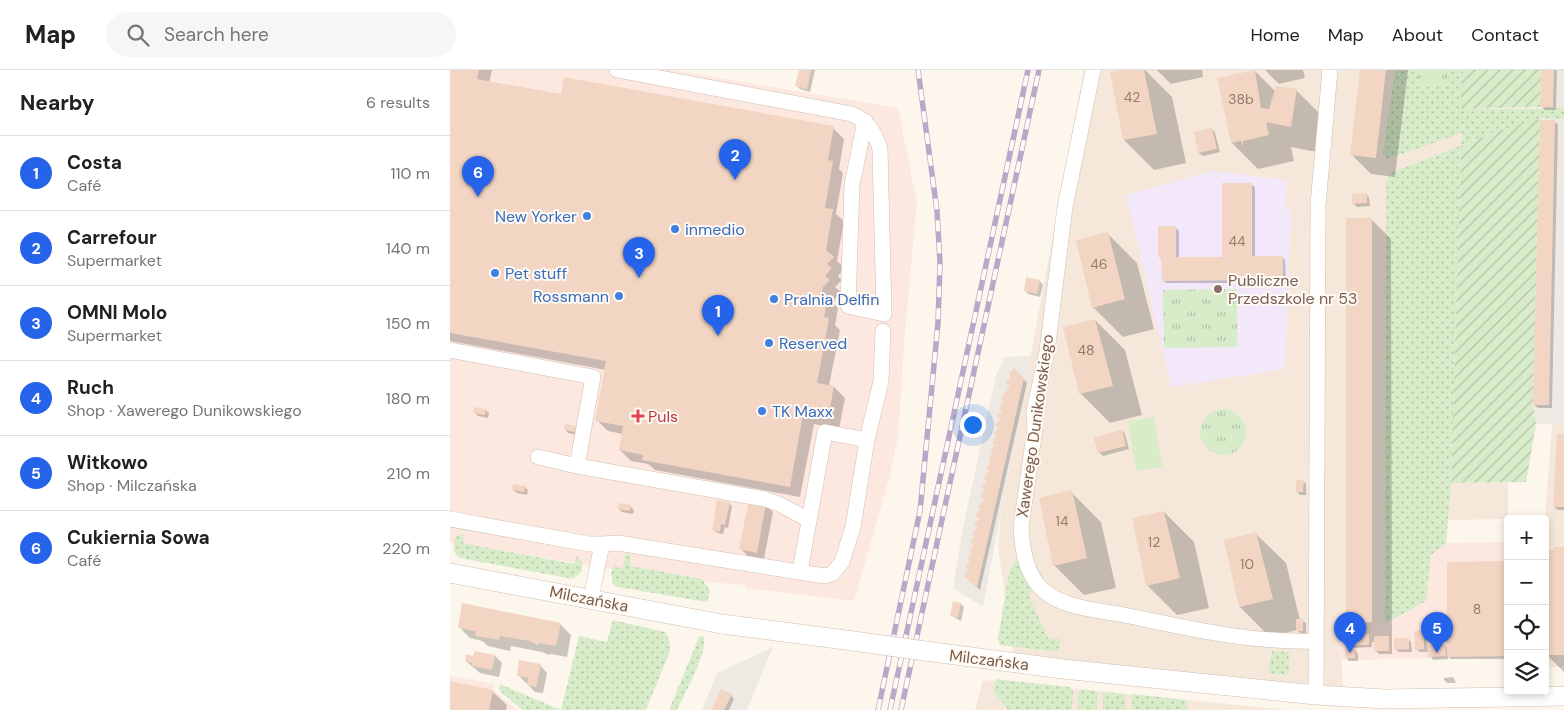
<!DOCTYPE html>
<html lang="en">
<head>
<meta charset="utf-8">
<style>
  :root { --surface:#fff; --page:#f6f6f6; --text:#202124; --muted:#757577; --line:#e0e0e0; --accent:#2563eb }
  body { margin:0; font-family:"DM Sans",sans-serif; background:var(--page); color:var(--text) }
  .controls { position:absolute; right:15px; bottom:15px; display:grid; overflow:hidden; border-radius:5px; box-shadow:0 2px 8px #0003 }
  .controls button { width:45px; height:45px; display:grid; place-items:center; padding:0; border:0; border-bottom:1px solid var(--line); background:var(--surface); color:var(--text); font:25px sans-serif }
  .you { position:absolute; left:522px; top:354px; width:18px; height:18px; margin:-12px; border:4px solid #fff; border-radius:50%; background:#1a73e8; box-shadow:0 0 0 8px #1a73e833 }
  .badge { display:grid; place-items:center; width:32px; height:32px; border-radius:50%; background:var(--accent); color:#fff; font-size:16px; font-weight:700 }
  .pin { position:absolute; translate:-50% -41px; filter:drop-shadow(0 1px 2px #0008) }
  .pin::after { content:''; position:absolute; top:26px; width:18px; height:15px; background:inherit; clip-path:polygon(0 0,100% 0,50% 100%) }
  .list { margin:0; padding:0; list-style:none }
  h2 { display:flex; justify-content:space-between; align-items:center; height:65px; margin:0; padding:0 20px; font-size:21px }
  h2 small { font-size:16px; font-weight:400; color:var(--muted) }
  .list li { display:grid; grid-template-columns:32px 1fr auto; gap:15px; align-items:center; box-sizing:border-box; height:75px; padding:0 20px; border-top:1px solid var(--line) }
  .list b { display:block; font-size:19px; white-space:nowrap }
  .list p { margin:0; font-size:16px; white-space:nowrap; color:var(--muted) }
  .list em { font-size:16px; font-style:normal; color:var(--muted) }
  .icon { flex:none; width:28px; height:28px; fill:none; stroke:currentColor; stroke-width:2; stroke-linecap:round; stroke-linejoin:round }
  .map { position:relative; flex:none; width:1114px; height:640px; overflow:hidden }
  header { display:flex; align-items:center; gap:30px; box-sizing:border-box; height:70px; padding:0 25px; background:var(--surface); border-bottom:1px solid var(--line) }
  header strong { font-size:24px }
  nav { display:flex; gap:28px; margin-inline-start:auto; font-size:18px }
  .search { width:350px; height:45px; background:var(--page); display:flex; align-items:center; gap:12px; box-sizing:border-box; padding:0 18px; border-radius:28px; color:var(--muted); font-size:19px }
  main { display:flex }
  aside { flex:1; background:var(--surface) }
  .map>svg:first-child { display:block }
  .residential { fill:#f5e8da }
  .commercial { fill:#fde8e0 }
  .industrial { fill:#efe9e4 }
  .education { fill:#f3e8fa }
  .grass { fill:url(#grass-dots) }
  .park { fill:url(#park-tufts) }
  .garden { fill:url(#garden-furrows) }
  .pitch { fill:#d8ecc9 }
  .shadow { fill:#0003 }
  .building { fill:#f3d5c3 }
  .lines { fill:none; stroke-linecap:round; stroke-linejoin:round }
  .minor-casing { stroke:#d1beb0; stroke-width:16 }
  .tertiary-casing { stroke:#d1beb0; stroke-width:20 }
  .minor { stroke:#fff; stroke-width:15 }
  .tertiary { stroke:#fff; stroke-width:19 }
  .rail-casing { stroke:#b9a8c9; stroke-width:5.5 }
  .rail { stroke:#fffaf3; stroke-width:4; stroke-dasharray:11; stroke-linecap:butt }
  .tertiary-bridge-casing { stroke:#d1beb0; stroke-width:20; stroke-linecap:butt }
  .tertiary-bridge { stroke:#fff; stroke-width:19 }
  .shop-dot { fill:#3f7fe0; stroke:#fffaf3; stroke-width:2 }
  .education-dot { fill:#8d6e63; stroke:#fffaf3; stroke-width:2 }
  .health-dot { fill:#e0444e; stroke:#fffaf3; stroke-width:2 }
  .labels { text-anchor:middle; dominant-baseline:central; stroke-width:4; stroke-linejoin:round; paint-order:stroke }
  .number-label { font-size:14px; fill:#987a6a }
  .shop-label { font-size:16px; fill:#366cbe; stroke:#fffaf3; text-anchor:start }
  .education-label { font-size:16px; fill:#785e54; stroke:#fffaf3; text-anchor:start }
  .health-label { font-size:16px; fill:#be3a42; stroke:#fffaf3; text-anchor:start }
  .street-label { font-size:16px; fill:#7a5c4d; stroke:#fffaf3 }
</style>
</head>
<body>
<header>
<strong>Map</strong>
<div class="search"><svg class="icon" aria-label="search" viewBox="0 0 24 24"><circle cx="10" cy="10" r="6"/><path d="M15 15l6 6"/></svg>Search here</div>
<nav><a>Home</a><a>Map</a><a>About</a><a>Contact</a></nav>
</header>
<main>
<aside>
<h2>Nearby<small>6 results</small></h2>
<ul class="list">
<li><span class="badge">1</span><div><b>Costa</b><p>Café</p></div><em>110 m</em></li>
<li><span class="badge">2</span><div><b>Carrefour</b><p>Supermarket</p></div><em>140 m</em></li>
<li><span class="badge">3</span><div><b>OMNI Molo</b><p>Supermarket</p></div><em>150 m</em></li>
<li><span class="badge">4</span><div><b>Ruch</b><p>Shop · Xawerego Dunikowskiego</p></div><em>180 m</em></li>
<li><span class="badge">5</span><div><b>Witkowo</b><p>Shop · Milczańska</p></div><em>210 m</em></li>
<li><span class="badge">6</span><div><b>Cukiernia Sowa</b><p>Café</p></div><em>220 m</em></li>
</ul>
</aside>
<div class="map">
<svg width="1114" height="640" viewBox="0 0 1114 640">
  <defs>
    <pattern id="grass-dots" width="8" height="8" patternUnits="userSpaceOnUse" patternTransform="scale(1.25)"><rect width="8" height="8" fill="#d8ecc9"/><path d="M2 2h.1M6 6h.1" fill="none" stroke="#b4c2a5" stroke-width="1.8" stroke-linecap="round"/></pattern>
    <pattern id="park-tufts" width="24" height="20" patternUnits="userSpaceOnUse" patternTransform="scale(1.25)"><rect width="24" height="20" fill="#d8ecc9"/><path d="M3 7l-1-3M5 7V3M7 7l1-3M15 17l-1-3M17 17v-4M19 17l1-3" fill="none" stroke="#b4c2a5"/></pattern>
    <pattern id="garden-furrows" width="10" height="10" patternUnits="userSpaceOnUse" patternTransform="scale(1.25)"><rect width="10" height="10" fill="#d8ecc9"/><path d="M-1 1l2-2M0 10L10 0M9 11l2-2" fill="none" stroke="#b4c2a5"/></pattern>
  </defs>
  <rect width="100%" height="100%" fill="#fdf6ec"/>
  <path class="residential" d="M634,0H1013L1001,413H1058V449L997,450L996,473L981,485L976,531L927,559L890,560L893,620L564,588L548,476L551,443Z
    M1102,354H1114V597H1095V449Z
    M533,610L838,640H525Z"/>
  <path class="commercial" d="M0,0H222L448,38L467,133L455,262L448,367L439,409L404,531L296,518V515L227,510L0,472Z
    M1058,472V587L889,590L890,560L927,559L976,531L981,485L996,473Z
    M0,606L44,614L43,620L67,640H0Z"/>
  <path class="industrial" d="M1091,0H1114V38L1090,37Z
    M1090,48L1114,49V354H1086L1083,335Z
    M581,286L533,537L503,518L513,457L546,305L555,287Z
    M323,577L297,640H252L267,603Z"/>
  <path class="education" d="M763,101L837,110L835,139H841L835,299L721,317L676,125Z"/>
  <path class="grass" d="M945,0H1013L1010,33L1013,39L1114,38V49L1090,48V50L1048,61L1011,76L1001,413L996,473L981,485L976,531L935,554L936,112L942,102L1011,76L1012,63L937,89L933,83Z
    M14,464L13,473L124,494L126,486L132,492V501L123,509L10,488C2,483 3,475 5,467Z
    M175,484H181L180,496L252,509L260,520L257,532L168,517L163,514L161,503L168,486L165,497L173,499Z
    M567,488L574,504L585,518L580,523V529L598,568L610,569L609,582L550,575L548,569L559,502Z
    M163,550L215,562L220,572V581L196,640H72L49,620L50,614L111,640L129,566L157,572Z
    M253,566C261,576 233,627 227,640H219L249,567Z
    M822,581L839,582V605L818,603Z
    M546,609L620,617L623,621L622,640H558L544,621Z
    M631,619L647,621V640H628V622Z
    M653,622L676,624L675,640H653Z
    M682,624L737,630V640H682Z"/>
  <path class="park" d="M969,0H998V17L968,16Z
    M787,219V277L714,278L713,220Z
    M750 362a23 23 0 1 1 46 0a23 23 0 1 1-46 0Z"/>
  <path class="garden" d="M1013,0H1091L1090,37L1012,39L1010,33Z
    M1085,50H1090L1083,335L1086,354L1076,412L1001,413L1011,76L1048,61Z"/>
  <path class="pitch" d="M704,347L712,397L686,401L678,351Z"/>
  <path class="shadow" d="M0,0H42L39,13L112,26L383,58L394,69L389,99L393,103L386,144L394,151L387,191L394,198L388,206L392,210L385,217L390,221L383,233L388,238L385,255L390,260L379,316L384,317L395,328L389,359L364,354L350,427L205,400L198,394L181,391L170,380L173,364L158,361L147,350L156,300L0,271Z
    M350,0H365L360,22L350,19L347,16Z
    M677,0H695L722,27L736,93L704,100L674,70Z
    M707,0H752L753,7L721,14Z
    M815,0H853L855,8L829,14Z
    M911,0H958L945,107L921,104L901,84Z
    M1092,0H1107L1106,40H1095L1092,37Z
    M805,1L826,22L846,20L872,46L867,82L841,77L844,91L808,99L782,73Z
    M1105,52L1108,55L1102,338H1088L1084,335Z
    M762,59L765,63L770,82L753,86L749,83Z
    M801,114L805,117V187H832L835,190L836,213H716L713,210V190L709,186L725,157L729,161V188H774Z
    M916,124L919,127L920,136L907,137L903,133Z
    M921,149L941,169L942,584H929L926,581L925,572H922V577L901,578L898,575L912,566L898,552Z
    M658,164L687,193L704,259L673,267L643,237Z
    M590,211L593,215L590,227L578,224L575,220Z
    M645,250L675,280L692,345L660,353L630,323Z
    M564,300L577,313L530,520L516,506L521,492Z
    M36,340L39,343L38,348L28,346L24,342Z
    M126,357L129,365L118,363L115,359Z
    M672,360L675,364L679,379L653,386L649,382Z
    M1114,365V440H1108L1104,437Z
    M853,411L856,414V425H850L847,422Z
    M75,417L78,420L77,425L67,423L63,420Z
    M621,422L651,452L666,518L634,525L604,495Z
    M279,433L282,436L278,458L275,457L273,464L267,463L263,459Z
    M316,435L323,442L314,489L298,486L291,479Z
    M180,436L184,440L183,444L172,442L169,439Z
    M714,442L744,472L759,538L727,545L697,515Z
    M806,464L836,493L850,550L856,553V564H851L847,560L820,567L790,537L775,471Z
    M1114,478V602L1097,585L1105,481Z
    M1058,493V589H1001L998,586V589L983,590L979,582H970L966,579L973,562L976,565L977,576L995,575L998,579Z
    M511,534L514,537L511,551L502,546Z
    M110,554L121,565L117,587L101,584L99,585L92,582L61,576L60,581L38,576L32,571L20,568L9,557Z
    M958,569L961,572L962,582H949L945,579Z
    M905,580L908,584V591H899L896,587Z
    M45,586L52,593L49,607L30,603L16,591L24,587Z
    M90,595L97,603L93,623L85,622L68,605Z
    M1003,607L1006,613H997L994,610V608Z
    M0,613L42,621L57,635L56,640H0Z
    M281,625L284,629L279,640H262Z"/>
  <path class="building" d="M0,0H29L27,9L111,24L114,7L384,56L378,90L383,91L375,138L383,139L376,180L384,187L377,194L382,198L375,206L380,210L373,217L372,222L378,226L374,247L379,248L367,313L384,316L378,349L353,344L340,417L192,390L193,385L169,380L173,356L145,351L156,291L0,263Z
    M349,0H361L357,19L345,16Z
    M671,0H694L707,64L673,70L660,2Z
    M805,0L811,38L819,39L826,16L847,19L841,57L816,52L819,65L793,71V76L791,71L781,73L767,8Z
    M910,0H936L926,88L900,85Z
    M1091,0H1104L1103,37H1090Z
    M1090,50H1105L1099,335H1083Z
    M762,58L767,79L748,83L744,62Z
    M772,113H802V186H833V210L712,211L711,187H708V156H726V187H772Z
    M917,123V133L902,134V124Z
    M896,148H922V552H896Z
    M658,162L675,229L642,238L626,170Z
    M576,207L590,210L587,224L574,221Z
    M645,249L663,316L629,324L613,257Z
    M564,298L574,308L527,518L514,506L518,500L515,497L520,492L517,489L522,483L519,480L524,475L520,472L525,466L522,464L527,458L524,455L529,449L525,445L531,439L528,436L534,430L530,426L535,420L532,417L537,412L533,409L539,401L536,399L541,392L538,389L543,383L540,380L545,375L542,372L547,366L544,363L549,358L545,355L551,349L547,346L552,341L549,338L554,332L551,329L560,316L556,313L561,307L559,304Z
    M24,337L36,339L35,345L23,343Z
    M115,354L127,356L126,362L114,360Z
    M672,359L676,376L648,383L644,368Z
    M1107,364H1114V437H1103Z
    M846,410H854L853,422H846Z
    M63,414L75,416L74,422L62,420Z
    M622,420L637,488L603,496L589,428Z
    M267,430L280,432L275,455L271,454L270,462L262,460Z
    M299,430L316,433L307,483L289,479Z
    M169,433L181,435L180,441L168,439Z
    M714,441L730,508L696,516L682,448Z
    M806,462L823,529L789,537L774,470Z
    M1104,477H1114V585H1096L1095,480H1104Z
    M1058,491V586L997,587V492Z
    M503,531L511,533L508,548L500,546Z
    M12,533L111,553L106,576L90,573L87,575L80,571L50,566L49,570L25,566L26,561L8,558Z
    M846,549H853V561H846Z
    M964,561H974V579L965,580Z
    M919,564V575H897V565Z
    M924,566H939V581H924Z
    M944,568H959V579L944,580Z
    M995,574L996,586L978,587L977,575Z
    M895,579H905V588H895Z
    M25,581L45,585L42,600L22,596V593L15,591L16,584L23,586Z
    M69,590L91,594L86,617L77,615L78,608L67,606Z
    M0,611L43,620L39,640H0Z
    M271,619L282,624L274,640H261Z"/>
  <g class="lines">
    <defs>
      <path id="minor" d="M167,0L402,44C418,52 425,62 430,79L434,244L398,236L402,115L415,51
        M643,0L615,137L597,281L584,341L585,358L571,457C572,477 575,501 590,517C610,539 651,540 679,546C741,559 802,573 866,571
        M0,280L143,307L127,396
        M88,387L127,396L315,429L329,434L359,450
        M0,449L139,474H152L141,529
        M152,474L168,473L374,506L382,504L392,492L403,457L417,370L431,311L433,261
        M350,501L375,362L417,370
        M866,625L868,135L880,0"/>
      <path id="tertiary" d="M0,503L272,554L403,571
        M475,581L613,599L866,625L935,629L1114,626"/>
    </defs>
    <use href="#minor" class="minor-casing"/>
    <use href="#tertiary" class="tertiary-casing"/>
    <use href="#minor" class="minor"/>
    <use href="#tertiary" class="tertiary"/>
    <defs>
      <path id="rail" d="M428,640L470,441L488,253L490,193L487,141L468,0
        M440,640L578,0
        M451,640L589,0"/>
    </defs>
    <use href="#rail" class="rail-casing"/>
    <use href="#rail" class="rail"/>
    <defs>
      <path id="tertiary-bridge" d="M403,571L475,581"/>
    </defs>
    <use href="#tertiary-bridge" class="tertiary-bridge-casing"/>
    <use href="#tertiary-bridge" class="tertiary-bridge"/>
  </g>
  <g class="shop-dot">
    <circle cx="137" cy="146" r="5"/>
    <circle cx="225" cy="159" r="5"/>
    <circle cx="45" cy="203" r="5"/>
    <circle cx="169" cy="226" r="5"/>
    <circle cx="324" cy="229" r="5"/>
    <circle cx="319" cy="273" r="5"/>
    <circle cx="312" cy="341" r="5"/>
  </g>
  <circle class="education-dot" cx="768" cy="219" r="5"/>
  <path class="health-dot" d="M185.5 338.5h5v5h5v5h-5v5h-5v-5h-5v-5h5z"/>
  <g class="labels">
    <g class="number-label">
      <text x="682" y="27">42</text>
      <text x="791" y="29">38b</text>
      <text x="787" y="171">44</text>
      <text x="649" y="194">46</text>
      <text x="636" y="280">48</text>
      <text x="612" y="451">14</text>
      <text x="704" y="472">12</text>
      <text x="797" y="494">10</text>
      <text x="1027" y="539">8</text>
    </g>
    <g class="shop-label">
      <text x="127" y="146" text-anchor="end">New Yorker</text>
      <text x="235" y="159">inmedio</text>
      <text x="55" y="203">Pet stuff</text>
      <text x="159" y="226" text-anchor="end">Rossmann</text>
      <text x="334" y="229">Pralnia Delfin</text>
      <text x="329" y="273">Reserved</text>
      <text x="322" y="341">TK Maxx</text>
    </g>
    <g class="education-label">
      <text x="778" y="210">Publiczne<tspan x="778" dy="18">Przedszkole nr 53</tspan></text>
    </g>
    <g class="health-label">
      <text x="198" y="346">Puls</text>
    </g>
    <g class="street-label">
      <text transform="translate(585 356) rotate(-82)">Xawerego Dunikowskiego</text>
      <text transform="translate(139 529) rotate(11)">Milczańska</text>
      <text transform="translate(539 590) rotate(7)">Milczańska</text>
    </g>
  </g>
</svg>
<div class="controls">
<button>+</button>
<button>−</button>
<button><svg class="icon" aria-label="locate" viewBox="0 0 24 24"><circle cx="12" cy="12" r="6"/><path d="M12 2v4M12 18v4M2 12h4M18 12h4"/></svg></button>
<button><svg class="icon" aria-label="layers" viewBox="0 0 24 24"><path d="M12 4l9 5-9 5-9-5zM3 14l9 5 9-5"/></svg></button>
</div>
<div class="you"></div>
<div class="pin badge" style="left:268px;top:266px">1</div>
<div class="pin badge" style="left:285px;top:110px">2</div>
<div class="pin badge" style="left:189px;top:208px">3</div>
<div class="pin badge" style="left:900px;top:583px">4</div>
<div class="pin badge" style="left:987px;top:583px">5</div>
<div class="pin badge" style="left:28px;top:127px">6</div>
</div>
</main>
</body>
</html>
